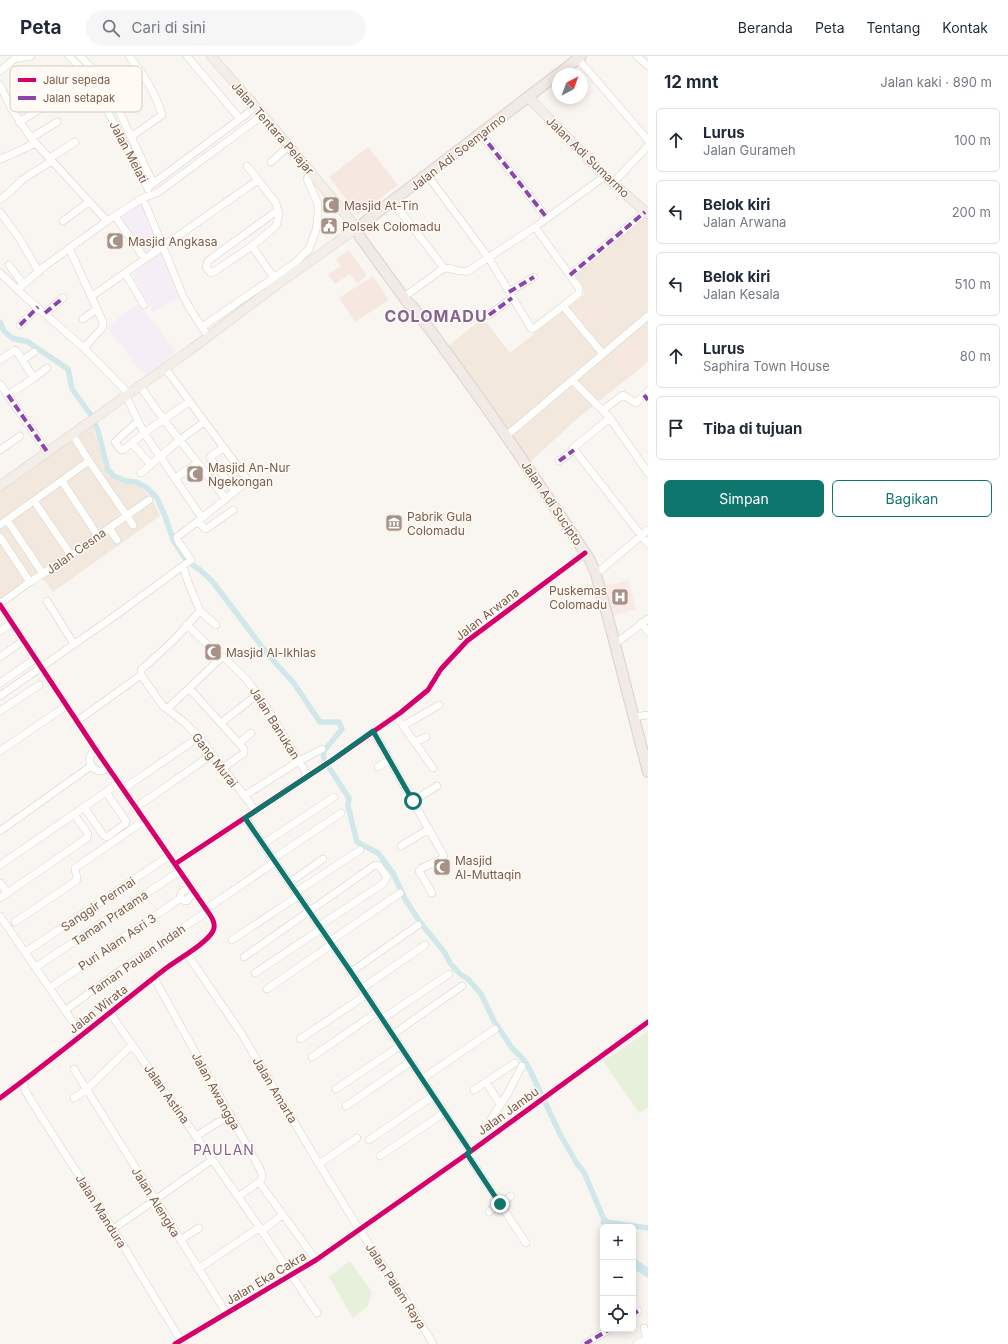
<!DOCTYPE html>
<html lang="id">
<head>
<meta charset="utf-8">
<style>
  :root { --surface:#fff; --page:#f6f6f7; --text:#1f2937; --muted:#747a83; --line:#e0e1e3; --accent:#0f766e }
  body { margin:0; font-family:Inter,sans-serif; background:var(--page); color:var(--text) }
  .controls { position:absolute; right:12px; bottom:12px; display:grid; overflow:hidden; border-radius:6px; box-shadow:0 2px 10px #0003 }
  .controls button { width:36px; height:36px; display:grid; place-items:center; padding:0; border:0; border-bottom:1px solid var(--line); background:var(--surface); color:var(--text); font:20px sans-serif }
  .compass { position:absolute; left:552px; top:12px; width:36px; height:36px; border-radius:50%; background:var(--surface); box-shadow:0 2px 10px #0003; rotate:41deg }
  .stop { position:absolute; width:12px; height:12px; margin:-9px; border:3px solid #0f766e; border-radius:50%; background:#fff }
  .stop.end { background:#0f766e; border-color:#fff; box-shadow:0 1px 4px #0008 }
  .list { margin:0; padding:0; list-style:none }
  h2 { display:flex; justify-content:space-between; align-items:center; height:52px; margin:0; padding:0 16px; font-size:17px }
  h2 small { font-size:13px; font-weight:400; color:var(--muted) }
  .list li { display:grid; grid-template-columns:26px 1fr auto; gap:12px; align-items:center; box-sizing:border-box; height:64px; margin:0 8px 8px; padding:0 8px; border:1px solid var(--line); border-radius:6px }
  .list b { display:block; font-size:15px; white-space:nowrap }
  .list p { margin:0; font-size:13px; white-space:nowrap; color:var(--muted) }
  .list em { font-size:13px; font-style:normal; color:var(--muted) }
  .actions { display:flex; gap:8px; padding:12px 16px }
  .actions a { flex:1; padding:9px 0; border:1px solid var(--accent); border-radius:6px; text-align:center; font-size:14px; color:var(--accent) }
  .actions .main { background:var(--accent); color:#fff }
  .icon { flex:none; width:22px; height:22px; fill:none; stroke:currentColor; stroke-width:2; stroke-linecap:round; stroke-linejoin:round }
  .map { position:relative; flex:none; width:648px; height:1288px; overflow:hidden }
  header { display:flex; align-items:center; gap:24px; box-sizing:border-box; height:56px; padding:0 20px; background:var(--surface); border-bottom:1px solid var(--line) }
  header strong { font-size:19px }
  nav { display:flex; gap:22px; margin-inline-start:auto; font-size:14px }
  .search { width:280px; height:36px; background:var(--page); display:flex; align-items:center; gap:10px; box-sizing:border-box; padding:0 14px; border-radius:22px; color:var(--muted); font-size:15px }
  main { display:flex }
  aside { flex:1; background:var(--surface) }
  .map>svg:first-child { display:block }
  .residential { fill:#f2e8de }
  .commercial { fill:#f6e8e1 }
  .education { fill:#f6eef6 }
  .medical { fill:#fae9e9 }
  .green { fill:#e7f0db }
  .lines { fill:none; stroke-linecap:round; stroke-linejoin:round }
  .canal { stroke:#d0e8ea; stroke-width:5.5 }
  .river { stroke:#d0e8ea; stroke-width:9 }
  .minor-casing { stroke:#d7d1cb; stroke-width:8 }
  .major-casing { stroke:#dad1cc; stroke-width:10 }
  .highway-casing { stroke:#dad1cc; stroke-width:12 }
  .minor { stroke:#fefefd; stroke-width:7 }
  .major { stroke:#f3eee8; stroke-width:9 }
  .highway { stroke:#f2eae7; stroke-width:10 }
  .quiet { stroke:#8e44ad; stroke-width:4; stroke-dasharray:8 4; stroke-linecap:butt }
  .cycleway-casing { stroke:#fffaf3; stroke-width:8 }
  .cycleway { stroke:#d6006c; stroke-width:5 }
  .route { stroke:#0f766e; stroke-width:5 }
  .labels { text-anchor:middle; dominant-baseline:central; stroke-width:3; stroke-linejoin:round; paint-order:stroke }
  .street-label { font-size:12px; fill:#7a5c4d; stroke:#fffaf3 }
  .poi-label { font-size:12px; fill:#7a5c4d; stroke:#fffaf3; text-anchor:start }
  .quarter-label { font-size:14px; letter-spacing:1px; fill:#846695; stroke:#fffaf3 }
  .district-label { font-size:16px; font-weight:bold; letter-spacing:1px; fill:#846695; stroke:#fffaf3 }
  .key { fill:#fffaf3; stroke:#d7cbc1; stroke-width:1 }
  .key-label { font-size:11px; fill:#7a5c4d }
</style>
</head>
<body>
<header>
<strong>Peta</strong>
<div class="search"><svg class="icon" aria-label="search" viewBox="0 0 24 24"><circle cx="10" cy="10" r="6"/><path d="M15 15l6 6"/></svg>Cari di sini</div>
<nav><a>Beranda</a><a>Peta</a><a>Tentang</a><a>Kontak</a></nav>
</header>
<main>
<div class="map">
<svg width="648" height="1288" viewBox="0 0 648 1288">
  <rect width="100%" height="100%" fill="#f9f5f0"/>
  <path class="residential" d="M645,161L648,163V306L578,362L528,408L448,290L483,262L510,297L585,238L573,220Z
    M92,368L106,414L110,420L139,430L152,442L160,460L53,536L42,522L3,550L0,545V434Z"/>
  <path class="commercial" d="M368,91L398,129L358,159L329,121Z
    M349,194L367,220L357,227L350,218L335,228L328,218L341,210L336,203Z
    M373,220L389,244L355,266L339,242Z
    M605,245L613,255L602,264L599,261L586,272L574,259L584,251L590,258Z
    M631,281L648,303L626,320L609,299Z"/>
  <path class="education" d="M142,143L161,190L146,201L117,160Z
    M162,196L181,240L153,256L133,218Z
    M139,247L176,296L145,320L107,271Z"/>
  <path class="medical" d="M628,524L636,553L611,560L604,530Z"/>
  <path class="green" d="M648,975V1051L639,1057L603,1005Z
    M350,1205L372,1236L368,1250L353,1262L329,1221Z"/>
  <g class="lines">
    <path class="canal" d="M0,266L4,275L12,282L28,286L68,313L72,333L91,359L98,375L108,414L114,420L126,425L136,426L147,432L157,442L165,460L173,484L187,505L200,514L212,525L269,600L293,626L320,666H339L342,673L323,696L324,704L349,742L348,750L357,786L378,797L393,817L405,843L420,866L445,897L450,907L460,918L468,923L481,938L494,965L512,992L524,1004L529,1012L560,1078L577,1108L584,1116L605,1166L648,1172"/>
    <path class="river" d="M605,1166L610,1171
      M633,1207L648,1217"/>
    <defs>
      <path id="minor" d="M69,0L82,13L94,29L148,133
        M80,0L98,18L110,36L153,127
        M129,0C143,17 156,38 162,59L132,80
        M187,0L240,63
        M637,0L648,10
        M578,3L648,84
        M0,15L14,3L31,0
        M0,29L11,52L31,82L107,165
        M19,66L38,54L57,36
        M481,78L547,162
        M31,82L57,66
        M50,102L75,86
        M1,103L36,87
        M271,106L289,90
        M247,110L258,124
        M428,120L488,201L531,272L533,273L563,250L603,298
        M613,127L648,90
        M151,129L256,51
        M143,142L183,240L192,256L208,280
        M0,143C10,138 14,131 22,124C32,117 42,111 52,105
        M393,146L444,212
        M0,156L19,182L39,216
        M115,160L145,203
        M63,165L89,146
        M535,171L579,232V237L563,250
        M252,190L274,222
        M69,192L103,266L102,272L84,292
        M9,209L23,228
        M0,217L23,239L84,292L129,338
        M125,217L144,249
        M570,219L645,156
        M18,233L45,210L107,165L143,142L157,137L263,59
        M509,236L534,221
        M408,238L444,212C453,212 460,217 468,215L535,171L605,120
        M92,240L258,124L276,147L279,159L276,170L252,190L215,215L211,217L206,211L208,205L278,154
        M45,257L63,242
        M489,259L512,242
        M83,263L97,253
        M20,269L38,251
        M202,271L295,207L309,193L316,174L318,159V148L307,123L311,117
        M0,304L15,294L17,296L34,322L8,339
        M23,304L34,296
        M165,312L247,423L246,426L202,462
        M34,322L47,312
        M572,324L610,362L648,417
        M0,328L48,397
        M140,330L164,364L226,443
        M603,354L623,339L636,347L648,335
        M610,362L573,392L648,488
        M138,365L115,386L121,394H123L144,377L189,346
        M73,379L89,405L133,469
        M506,380L648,260
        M132,387L150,408
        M223,392L211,400L210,402L235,435
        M0,394L20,380
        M559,405L574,394
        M141,417L181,383L204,366
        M175,422L198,407
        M62,425L98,480
        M34,445L71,499
        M7,464L43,518
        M198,465L204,472L206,473L233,454
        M0,469L89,405
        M109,472L117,484
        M0,481L30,526
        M183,510L188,526L200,555
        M596,518L648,474
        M47,545L74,588
        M2,546L30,526L71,499L149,444
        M0,549L96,694L206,853C210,859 217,867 213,875C206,888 178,903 165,913C110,956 56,1001 0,1042
        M641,567L648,576
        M187,569L221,602
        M0,575L12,567
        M615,588L648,563
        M0,601L23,585
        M221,602H225L246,623L263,645L308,720
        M141,619L163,650L184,666L199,681L256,755
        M141,619V614L174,584L200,555L216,569
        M0,627L35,603
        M189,632L244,693V697L223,712
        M0,640L116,559L191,504L178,485L177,481L202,462L144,377L126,340
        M167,653L221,602
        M0,655L39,629
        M396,660L433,712
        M634,661L648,659
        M77,665L141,619
        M221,667L258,638
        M403,670L439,649
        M373,675L444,800L442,803L422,812L419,815L432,837
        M415,686L426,681
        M239,687L251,677
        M96,694L93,696L89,702L91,710C97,716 101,716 108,712
        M0,695L66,650
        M378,711L389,704
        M123,733L199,681
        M244,740L299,705L322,693
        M413,745L437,730
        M84,751L104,780L107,781L125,768L126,765L106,736
        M135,752L210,700
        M245,762L351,916L470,1095
        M0,775L91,710
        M263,788L334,741
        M401,790L429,773
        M273,803L341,757
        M175,808L331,705L400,657L428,634L441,613L467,585L585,497
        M0,809L119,727
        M0,827L7,836
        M289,827L323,803
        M191,831L182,836L180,841L185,845H187L190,840L195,837
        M296,836L360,794
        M0,842L87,782L88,778L74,758
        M206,853L275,806
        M0,860L82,979
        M15,866L76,825L77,823L75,812L145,764
        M232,884L298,840
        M329,886L400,837
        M27,895L169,800
        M187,898L241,977L319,1108L359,1173L420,1266L433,1288
        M244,901L375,809L379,810L387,821L384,827L319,870
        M39,909L180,815
        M351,916L418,869
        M255,917L321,873
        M154,922L260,1113C262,1118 264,1122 259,1126L316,1204
        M54,929L181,842
        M267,933L331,889
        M361,933L425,889
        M67,953L142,899L208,855
        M110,957L262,1175L317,1257
        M382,963L449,918
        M392,979L462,930
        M300,983L366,939
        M312,1001L377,956
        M74,1013L227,1258
        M422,1023L495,973
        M23,1025L26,1036L39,1057L113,1173L183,1288
        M486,1026L500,1048
        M336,1033L400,990
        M474,1034L515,1007
        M74,1042L87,1033L132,989
        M346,1050L410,1006
        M494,1078L490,1071L491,1063L508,1037L522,1010
        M196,1080L230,1059
        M369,1084L433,1040
        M467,1098L526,1187
        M380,1100L444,1057
        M319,1108L357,1082
        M238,1141L259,1126
        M489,1156L511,1140
        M113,1173L212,1104
        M262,1175L282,1159
        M180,1184L199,1172
        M198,1213L260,1171
        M633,1258L638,1255
        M644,1272L647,1283
        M175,1288L316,1204L467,1098L648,966
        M585,1288L610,1273
        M637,1288L647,1283L648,1285"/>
      <path id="major" d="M529,42L605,120L648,158
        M0,430L193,292L278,228L357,172L263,59L211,0"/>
      <path id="highway" d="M559,18L581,0
        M357,172L360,181L408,247L413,251C475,333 533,418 590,504L596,518L611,573L648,716
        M357,172L558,18"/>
    </defs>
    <use href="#minor" class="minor-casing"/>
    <use href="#major" class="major-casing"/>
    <use href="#highway" class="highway-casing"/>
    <use href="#minor" class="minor"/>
    <use href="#major" class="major"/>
    <use href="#highway" class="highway"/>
    <path class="quiet" d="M481,78L547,162
      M570,219L645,156
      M509,236L534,221
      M45,257L63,242
      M489,259L512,242
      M20,269L38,251
      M8,339L48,397
      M644,339L648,344
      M559,405L574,394
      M633,1258L638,1255
      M585,1288L610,1273"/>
    <defs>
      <path id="cycleway" d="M0,549L96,694L206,853C210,859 217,867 213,875C206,888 178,903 165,913C110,956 56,1001 0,1042
        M175,808L331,705L400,657L428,634L441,613L467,585L585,497
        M175,1288L316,1204L467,1098L648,966"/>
    </defs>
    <use href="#cycleway" class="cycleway-casing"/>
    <use href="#cycleway" class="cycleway"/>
  </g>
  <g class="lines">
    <path class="route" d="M413,745L373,675L331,705L245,762L351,916L470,1095L467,1098L500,1148"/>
  </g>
  <defs>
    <symbol id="mosque-square" viewBox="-11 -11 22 22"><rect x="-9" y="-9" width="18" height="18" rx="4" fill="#a69286" stroke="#fffaf3"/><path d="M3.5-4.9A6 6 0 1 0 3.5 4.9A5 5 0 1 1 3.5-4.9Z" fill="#fff"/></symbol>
    <symbol id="civic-square" viewBox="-11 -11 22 22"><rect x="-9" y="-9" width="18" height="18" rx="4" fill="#a69286" stroke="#fffaf3"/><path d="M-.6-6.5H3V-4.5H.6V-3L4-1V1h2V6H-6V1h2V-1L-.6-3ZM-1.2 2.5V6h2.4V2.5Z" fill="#fff"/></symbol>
    <symbol id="museum-square" viewBox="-11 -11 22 22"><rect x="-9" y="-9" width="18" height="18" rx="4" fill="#a69286" stroke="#fffaf3"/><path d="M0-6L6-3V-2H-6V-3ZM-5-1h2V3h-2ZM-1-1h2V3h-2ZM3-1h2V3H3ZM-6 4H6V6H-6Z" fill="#fff"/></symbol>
    <symbol id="hospital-square" viewBox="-11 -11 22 22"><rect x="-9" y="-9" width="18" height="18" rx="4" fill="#a69286" stroke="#fffaf3"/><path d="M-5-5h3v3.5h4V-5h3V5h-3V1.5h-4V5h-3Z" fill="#fff"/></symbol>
  </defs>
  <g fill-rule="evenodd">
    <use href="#mosque-square" x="321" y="139" width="20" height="20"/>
    <use href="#civic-square" x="319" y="160" width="20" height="20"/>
    <use href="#mosque-square" x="105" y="175" width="20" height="20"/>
    <use href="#mosque-square" x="185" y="408" width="20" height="20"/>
    <use href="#museum-square" x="384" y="457" width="20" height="20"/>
    <use href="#hospital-square" x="610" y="531" width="20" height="20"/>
    <use href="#mosque-square" x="203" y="586" width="20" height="20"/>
    <use href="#mosque-square" x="432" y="801" width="20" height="20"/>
  </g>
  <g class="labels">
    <g class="street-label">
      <text transform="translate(273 72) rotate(49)">Jalan Tentara Pelajar</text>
      <text transform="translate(129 96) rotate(62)">Jalan Melati</text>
      <text transform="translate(458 96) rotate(-38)">Jalan Adi Soemarmo</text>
      <text transform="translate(588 101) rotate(44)">Jalan Adi Sumarmo</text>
      <text transform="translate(552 447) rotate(56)">Jalan Adi Sucipto</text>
      <text transform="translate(76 495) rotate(-35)">Jalan Cesna</text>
      <text transform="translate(487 558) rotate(-38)">Jalan Arwana</text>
      <text transform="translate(275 667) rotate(58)">Jalan Banukan</text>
      <text transform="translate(215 704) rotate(52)">Gang Murai</text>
      <text transform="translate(98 848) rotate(-34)">Sanggir Permai</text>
      <text transform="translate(110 862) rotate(-34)">Taman Pratama</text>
      <text transform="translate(117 886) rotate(-34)">Puri Alam Asri 3</text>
      <text transform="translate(137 904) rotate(-35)">Taman Paulan Indah</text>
      <text transform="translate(98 953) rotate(-38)">Jalan Wirata</text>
      <text transform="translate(275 1034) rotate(59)">Jalan Amarta</text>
      <text transform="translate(216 1035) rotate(61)">Jalan Awangga</text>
      <text transform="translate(167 1038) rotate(55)">Jalan Astina</text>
      <text transform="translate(508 1055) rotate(-36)">Jalan Jambu</text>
      <text transform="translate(156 1146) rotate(58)">Jalan Alengka</text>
      <text transform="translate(101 1155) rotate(58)">Jalan Mandura</text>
      <text transform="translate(266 1222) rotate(-31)">Jalan Eka Cakra</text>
      <text transform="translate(396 1230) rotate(57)">Jalan Palem Raya</text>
    </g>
    <g class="poi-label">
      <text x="344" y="149">Masjid At-Tin</text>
      <text x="342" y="170">Polsek Colomadu</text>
      <text x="128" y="185">Masjid Angkasa</text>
      <text x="208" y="411">Masjid An-Nur<tspan x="208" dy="14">Ngekongan</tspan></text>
      <text x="407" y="460">Pabrik Gula<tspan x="407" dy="14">Colomadu</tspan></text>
      <text x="607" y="534" text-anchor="end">Puskemas<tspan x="607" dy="14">Colomadu</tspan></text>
      <text x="226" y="596">Masjid Al-Ikhlas</text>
      <text x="455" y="804">Masjid<tspan x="455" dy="14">Al-Muttaqin</tspan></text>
    </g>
    <g class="quarter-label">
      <text x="224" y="1093">PAULAN</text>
    </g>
    <g class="district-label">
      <text x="436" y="260">COLOMADU</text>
    </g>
  </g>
  <rect x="10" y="10" width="132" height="46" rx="6" class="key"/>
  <rect x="18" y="22" width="18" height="4" fill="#d6006c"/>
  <rect x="18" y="40" width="18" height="4" fill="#8e44ad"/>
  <g class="key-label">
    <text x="43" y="28">Jalur sepeda</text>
    <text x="43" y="46">Jalan setapak</text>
  </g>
</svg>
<div class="controls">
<button>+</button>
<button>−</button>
<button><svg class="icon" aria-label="locate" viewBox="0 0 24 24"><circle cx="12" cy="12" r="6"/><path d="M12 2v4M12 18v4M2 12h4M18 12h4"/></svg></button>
</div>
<svg class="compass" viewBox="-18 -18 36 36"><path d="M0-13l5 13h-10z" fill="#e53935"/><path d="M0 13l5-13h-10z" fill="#747a83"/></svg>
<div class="stop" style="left:413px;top:745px"></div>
<div class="stop end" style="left:500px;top:1148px"></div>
</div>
<aside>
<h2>12 mnt<small>Jalan kaki · 890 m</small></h2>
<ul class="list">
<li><svg class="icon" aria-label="ahead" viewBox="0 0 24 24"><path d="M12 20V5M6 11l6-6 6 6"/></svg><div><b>Lurus</b><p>Jalan Gurameh</p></div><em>100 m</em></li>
<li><svg class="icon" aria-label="left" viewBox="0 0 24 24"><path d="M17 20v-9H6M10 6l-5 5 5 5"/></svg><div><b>Belok kiri</b><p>Jalan Arwana</p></div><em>200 m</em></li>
<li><svg class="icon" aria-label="left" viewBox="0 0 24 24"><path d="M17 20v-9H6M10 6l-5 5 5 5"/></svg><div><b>Belok kiri</b><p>Jalan Kesala</p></div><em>510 m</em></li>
<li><svg class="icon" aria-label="ahead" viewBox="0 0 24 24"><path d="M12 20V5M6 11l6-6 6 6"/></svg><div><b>Lurus</b><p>Saphira Town House</p></div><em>80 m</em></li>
<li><svg class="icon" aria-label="arrive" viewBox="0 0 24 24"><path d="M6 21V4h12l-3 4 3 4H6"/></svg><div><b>Tiba di tujuan</b></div></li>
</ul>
<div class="actions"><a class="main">Simpan</a><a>Bagikan</a></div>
</aside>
</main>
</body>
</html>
